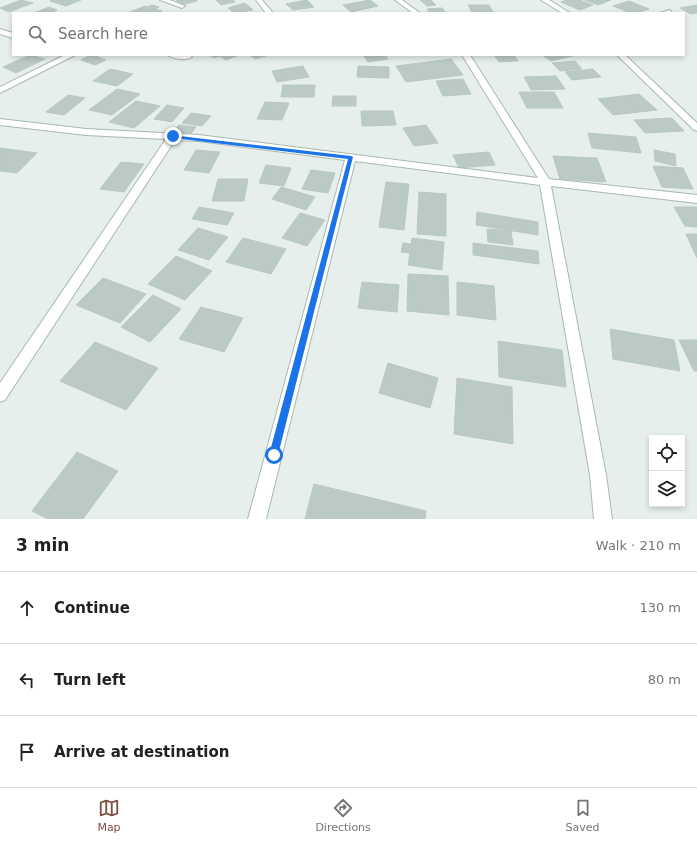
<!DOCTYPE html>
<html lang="en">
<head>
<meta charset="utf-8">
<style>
  :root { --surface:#fff; --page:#f2f2f2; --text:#202124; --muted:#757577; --line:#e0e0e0; --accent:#7f4e3f }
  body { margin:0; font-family:"DejaVu Sans",sans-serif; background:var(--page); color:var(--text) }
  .controls { position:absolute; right:12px; bottom:12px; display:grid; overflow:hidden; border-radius:0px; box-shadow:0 2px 6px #0003 }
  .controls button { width:36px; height:36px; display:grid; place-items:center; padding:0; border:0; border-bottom:1px solid var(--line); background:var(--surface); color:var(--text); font:20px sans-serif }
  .stop { position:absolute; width:12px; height:12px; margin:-9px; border:3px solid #1a73e8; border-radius:50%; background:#fff }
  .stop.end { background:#1a73e8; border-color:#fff; box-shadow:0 1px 4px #0008 }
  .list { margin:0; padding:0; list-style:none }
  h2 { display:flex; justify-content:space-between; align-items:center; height:52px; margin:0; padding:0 16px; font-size:17px }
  h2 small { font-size:13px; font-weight:400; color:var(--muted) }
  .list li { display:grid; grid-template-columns:26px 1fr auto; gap:12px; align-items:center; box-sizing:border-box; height:72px; padding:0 16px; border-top:1px solid var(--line) }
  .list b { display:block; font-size:15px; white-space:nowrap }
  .list em { font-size:13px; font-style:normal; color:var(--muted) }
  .icon { flex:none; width:22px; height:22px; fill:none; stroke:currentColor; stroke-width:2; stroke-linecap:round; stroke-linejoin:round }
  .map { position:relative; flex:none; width:697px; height:519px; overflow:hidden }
  .search { position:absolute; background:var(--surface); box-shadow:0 2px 6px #0003; left:12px; right:12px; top:12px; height:44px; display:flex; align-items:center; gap:10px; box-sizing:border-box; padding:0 14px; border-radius:0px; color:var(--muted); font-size:15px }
  .sheet { height:268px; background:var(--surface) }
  nav { display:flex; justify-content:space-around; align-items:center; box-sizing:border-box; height:56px; border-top:1px solid var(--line); background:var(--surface); font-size:11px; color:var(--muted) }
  nav a { display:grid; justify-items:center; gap:2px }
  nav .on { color:var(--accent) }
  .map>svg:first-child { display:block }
  .building { fill:#bbcac4; stroke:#b8c9c2 }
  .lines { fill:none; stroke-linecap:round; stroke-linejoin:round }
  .minor-casing { stroke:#a8b8b2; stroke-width:2 }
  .minor { fill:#fff; fill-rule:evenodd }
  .route { fill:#1a73e8 }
</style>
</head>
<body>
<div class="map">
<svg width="697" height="519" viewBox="0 0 697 519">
  <rect width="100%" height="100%" fill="#e6efeb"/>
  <path class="building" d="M21,0L33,3L9,12L0,8Z
    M53,0H81L66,6L50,1Z
    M176,0H195L197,1L181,5Z
    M216,0H233L235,2L221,5Z
    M307,0L314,7L293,10L286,4Z
    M370,0L378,6L351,12L343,5Z
    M420,0H431L436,5L427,6Z
    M567,0H580L593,5L580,10L561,2Z
    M585,0H611L598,5Z
    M629,1L649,9L637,13H631L613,6Z
    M245,3L253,10L234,13L228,8Z
    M152,5L159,7L155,9L162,11L157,13L130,12L145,6L148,7Z
    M468,5H489L493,12H472Z
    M697,5V13L691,14L680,8Z
    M49,7L57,10L50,13H34Z
    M442,8L446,13H430L427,9Z
    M30,55L45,59L16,73L3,67Z
    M91,55H93L106,60L95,65L81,60Z
    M209,55H235L237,56L226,60L220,56L214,58Z
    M250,55H269L255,59Z
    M363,55H385L388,59L368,62Z
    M494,55H514L518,61L499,62Z
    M542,55H577L551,61Z
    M451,59L463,75L406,82L396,66Z
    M575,61L582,69L560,71L552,63Z
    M303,66L309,77L277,82L272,71Z
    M358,66L389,67V78L357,77Z
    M110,69L133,74L117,86L93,81Z
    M593,69L601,77L572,80L565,72Z
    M556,76L565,89L531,90L524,77Z
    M463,79L471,94L443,96L436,81Z
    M283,85H315L314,97H281Z
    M117,89L140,94L112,115L89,110Z
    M519,92H554L563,108H527Z
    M639,94L657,110L613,115L598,99Z
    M68,95L85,98L64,115L46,112Z
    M333,96H356V106H332Z
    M136,101L160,106L134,128L109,122Z
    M265,102L289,103L282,120L257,119Z
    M167,105L184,108L172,122L154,119Z
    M361,111H393L396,125L362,126Z
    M191,113L211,116L202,126L182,123Z
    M672,118L684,131L645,133L634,120Z
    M179,125L196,127L189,136L172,133Z
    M426,125L438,143L414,146L403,128Z
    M588,133L636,137L641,153L592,148Z
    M0,148L37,153L17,173L0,171Z
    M196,150L220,152L209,173L184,170Z
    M654,150L675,154L676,166L655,161Z
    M489,152L495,165L459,168L453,155Z
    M553,156L597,158L606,182L560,179Z
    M121,162L144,164L124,192L100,189Z
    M266,165L291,168L284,186L259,183Z
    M653,166L683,168L693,189L662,187Z
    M311,170L335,173L328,193L302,189Z
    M218,179H248L244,201H212Z
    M386,182L409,184L404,230L379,227Z
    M281,187L315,197L306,210L272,199Z
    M419,192L446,194V236L417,234Z
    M199,207L234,213L227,225L192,219Z
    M674,207H697V227L685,226Z
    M477,212L538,222V235L476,225Z
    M300,213L325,220L307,246L282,238Z
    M198,228L228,237L209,260L178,250Z
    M487,229L511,231L513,245L488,242Z
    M686,234H697V258Z
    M243,238L286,249L271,274L226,262Z
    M412,238L444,242L442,270L408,265L410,253L401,252L403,243L411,244Z
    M473,243L538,251L539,264L473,255Z
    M176,256L212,271L185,300L148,284Z
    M408,274L448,276L449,315L407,311Z
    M103,278L146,294L120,323L76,305Z
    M362,282L399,285L397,312L358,308Z
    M457,282L494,286L496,320L457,315Z
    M153,295L181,309L150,342L121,327Z
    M201,307L243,318L224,352L179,339Z
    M610,329L674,340L680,371L613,359Z
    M679,340H697V371H694Z
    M498,341L562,350L566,387L499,377Z
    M95,342L158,368L126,410L60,381Z
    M388,363L438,378L430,408L379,393Z
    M457,378L512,387L513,444L454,434Z
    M77,452L118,471L83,519H48L32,511Z
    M314,484L426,511L425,519H305Z"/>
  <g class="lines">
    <defs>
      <path id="minor" d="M160,0H170L185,6L182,8Z
        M256,0H262L273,13H266Z
        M395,0H402L420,13H413Z
        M541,0H549L570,13H562Z
        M669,10L671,11L672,13H661Z
        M0,29L13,33V38L0,34Z
        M65,55H75L0,93V87Z
        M168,55H189L192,57C187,61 173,59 168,55Z
        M462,55H470L549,179L697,195V203L551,186L606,475L612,519H594L590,475L540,185L355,161L266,519H248L345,160L199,141L175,140L5,400L0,402V383L166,139L86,135L0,125V119L86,129L199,135L538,178Z
        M617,55H625L697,123V131L694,130Z"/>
    </defs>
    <use href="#minor" class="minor-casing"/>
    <use href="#minor" class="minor"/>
  </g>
  <path class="route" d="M171,135L351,156L353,157L278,455L277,458L274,460L271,458L269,455L348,159L173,138L171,137Z"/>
</svg>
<div class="controls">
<button><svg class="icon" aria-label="locate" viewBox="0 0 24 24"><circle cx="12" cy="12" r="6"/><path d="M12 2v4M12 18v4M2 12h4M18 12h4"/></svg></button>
<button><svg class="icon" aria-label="layers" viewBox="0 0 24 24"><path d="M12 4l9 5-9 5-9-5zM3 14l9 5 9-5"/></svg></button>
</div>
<div class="stop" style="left:274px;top:455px"></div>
<div class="stop end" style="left:173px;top:136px"></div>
<div class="search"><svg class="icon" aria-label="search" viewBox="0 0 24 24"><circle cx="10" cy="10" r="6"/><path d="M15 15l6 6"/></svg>Search here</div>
</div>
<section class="sheet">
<h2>3 min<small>Walk · 210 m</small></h2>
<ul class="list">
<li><svg class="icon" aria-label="ahead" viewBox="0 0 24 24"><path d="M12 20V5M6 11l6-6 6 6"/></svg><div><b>Continue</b></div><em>130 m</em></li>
<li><svg class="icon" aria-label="left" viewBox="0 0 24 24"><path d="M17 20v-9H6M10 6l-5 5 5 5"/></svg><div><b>Turn left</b></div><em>80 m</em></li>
<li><svg class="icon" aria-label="arrive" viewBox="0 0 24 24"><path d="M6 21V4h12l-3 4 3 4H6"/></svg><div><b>Arrive at destination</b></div></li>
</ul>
</section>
<nav>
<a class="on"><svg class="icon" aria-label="map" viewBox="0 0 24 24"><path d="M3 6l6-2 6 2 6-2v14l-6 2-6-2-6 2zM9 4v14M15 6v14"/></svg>Map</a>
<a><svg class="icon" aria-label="directions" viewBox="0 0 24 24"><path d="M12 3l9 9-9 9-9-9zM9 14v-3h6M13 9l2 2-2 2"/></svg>Directions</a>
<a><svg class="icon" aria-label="saved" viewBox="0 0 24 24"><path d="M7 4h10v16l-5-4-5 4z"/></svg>Saved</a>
</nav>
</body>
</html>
